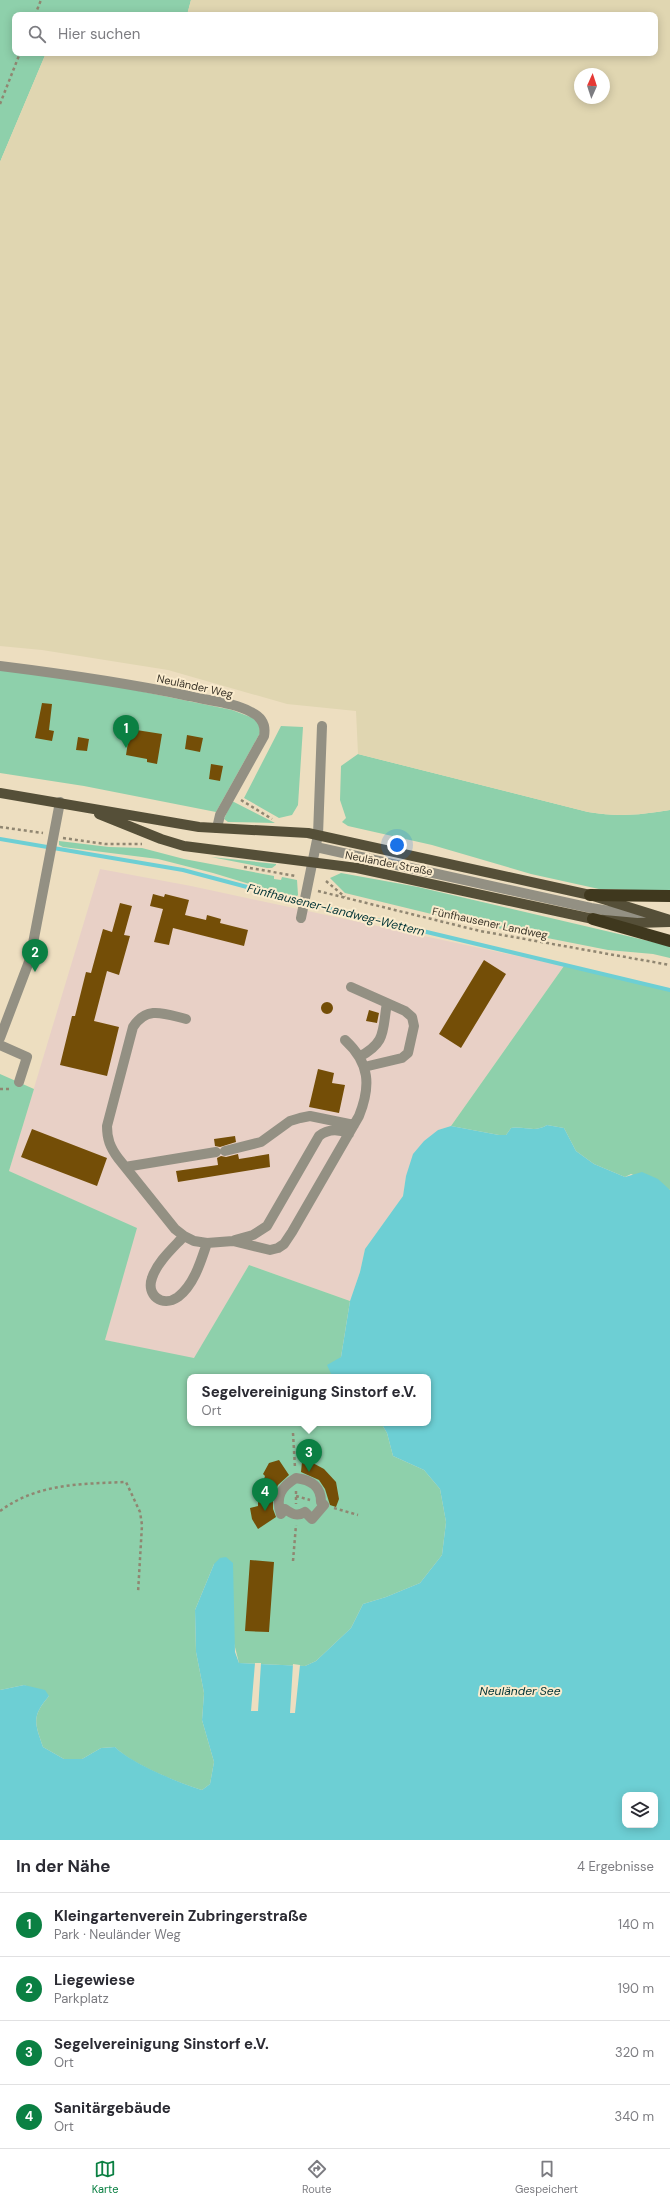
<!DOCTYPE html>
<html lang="de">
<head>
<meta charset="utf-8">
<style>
  :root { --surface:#fff; --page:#f7f7f7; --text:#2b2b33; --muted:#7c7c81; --line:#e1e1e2; --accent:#0b8043 }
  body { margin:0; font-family:"DM Sans",sans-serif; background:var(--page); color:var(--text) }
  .controls { position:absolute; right:12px; bottom:12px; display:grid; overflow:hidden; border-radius:8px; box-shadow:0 2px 10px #0003 }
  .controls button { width:36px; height:36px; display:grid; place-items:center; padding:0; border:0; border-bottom:1px solid var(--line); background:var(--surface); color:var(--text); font:20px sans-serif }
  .compass { position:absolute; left:574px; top:68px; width:36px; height:36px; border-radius:50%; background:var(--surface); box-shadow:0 2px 10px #0003; rotate:3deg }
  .you { position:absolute; left:397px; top:845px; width:14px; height:14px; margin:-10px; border:3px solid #fff; border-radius:50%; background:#1a73e8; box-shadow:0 0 0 6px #1a73e833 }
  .badge { display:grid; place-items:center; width:26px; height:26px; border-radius:50%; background:var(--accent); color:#fff; font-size:13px; font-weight:700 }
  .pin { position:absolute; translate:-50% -33px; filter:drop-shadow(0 1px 2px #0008) }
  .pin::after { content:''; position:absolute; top:21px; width:14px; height:12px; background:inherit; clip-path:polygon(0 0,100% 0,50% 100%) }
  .popup { position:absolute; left:187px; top:1374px; width:244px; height:52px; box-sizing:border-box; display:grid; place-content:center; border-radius:8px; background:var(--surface); filter:drop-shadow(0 1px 3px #0005); font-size:13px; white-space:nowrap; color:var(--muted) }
  .popup b { font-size:15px; color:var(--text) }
  .popup::after { content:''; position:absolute; left:50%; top:100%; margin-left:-8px; border:8px solid transparent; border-top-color:var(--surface) }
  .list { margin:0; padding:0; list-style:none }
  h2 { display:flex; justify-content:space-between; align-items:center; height:52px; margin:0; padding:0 16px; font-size:17px }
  h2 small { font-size:13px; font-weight:400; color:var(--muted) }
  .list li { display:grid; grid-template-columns:26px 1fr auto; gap:12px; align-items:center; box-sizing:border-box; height:64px; padding:0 16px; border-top:1px solid var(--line) }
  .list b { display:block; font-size:15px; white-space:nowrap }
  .list p { margin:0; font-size:13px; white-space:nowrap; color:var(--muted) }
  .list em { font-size:13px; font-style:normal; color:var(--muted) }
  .icon { flex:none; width:22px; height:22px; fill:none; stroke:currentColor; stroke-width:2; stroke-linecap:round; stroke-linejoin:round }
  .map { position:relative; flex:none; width:670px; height:1840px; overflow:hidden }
  .search { position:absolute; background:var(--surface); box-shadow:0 2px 10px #0003; left:12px; right:12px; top:12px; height:44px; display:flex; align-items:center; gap:10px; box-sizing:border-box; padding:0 14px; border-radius:8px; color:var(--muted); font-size:15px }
  .sheet { height:308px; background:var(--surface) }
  nav { display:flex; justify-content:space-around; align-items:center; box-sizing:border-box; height:56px; border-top:1px solid var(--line); background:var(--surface); font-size:11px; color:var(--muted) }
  nav a { display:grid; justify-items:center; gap:2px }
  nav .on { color:var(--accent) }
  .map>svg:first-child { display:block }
  .industrial { fill:#e8d0c6 }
  .green { fill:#8ed0ab }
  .sand { fill:#e0d6b1; fill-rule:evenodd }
  .water { fill:#6dcfd4; fill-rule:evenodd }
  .pier { fill:#eddec0 }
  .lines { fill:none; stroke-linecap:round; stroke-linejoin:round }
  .stream { stroke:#6dcfd4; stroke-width:4 }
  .building { fill:#744e07 }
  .path { stroke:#908671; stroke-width:2.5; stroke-dasharray:3 3; stroke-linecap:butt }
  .minor { stroke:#939083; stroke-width:10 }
  .major { stroke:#554f38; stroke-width:10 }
  .highway { stroke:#3f381e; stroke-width:12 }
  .labels { text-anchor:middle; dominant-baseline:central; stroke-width:4; stroke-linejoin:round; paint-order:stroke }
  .street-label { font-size:11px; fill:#3c362a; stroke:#faebcd }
  .water-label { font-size:12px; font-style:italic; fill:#023436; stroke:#faebcd }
</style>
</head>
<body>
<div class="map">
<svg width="670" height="1840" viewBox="0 0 670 1840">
  <rect width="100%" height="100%" fill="#eddec0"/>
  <path class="industrial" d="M100,869L191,886L564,966L451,1126L438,1130L406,1176L403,1196L365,1249L360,1272L350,1301L249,1265L194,1359L105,1340L136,1228L9,1171Z"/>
  <path class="green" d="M0,0H191L187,15H15V53H46L0,162Z
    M0,670L105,684L232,710L253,718L259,724L260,733L216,812L84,786L0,773Z
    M281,726L303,727L298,805L292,815L279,818L244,798Z
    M358,754L588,812C618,817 640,815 670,810V891L599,889L531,874L432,845L348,826L342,822L346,818L340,800L341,766Z
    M232,801L275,823L228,822L224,819Z
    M59,841L109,847L142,848L184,859L274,876V879L281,880L282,877L297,880L298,895L295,898L213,873L158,859L63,847L59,845Z
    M211,857L276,864V865L272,868H267Z
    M341,873L418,887L670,946V958L653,954L608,950L452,919L345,893L330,878Z
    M564,966L670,991V1190L631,1174L625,1177L594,1164L576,1151L564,1128L547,1125C534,1133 526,1126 511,1128L506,1135H499L451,1126Z
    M0,1074L34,1089L9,1171L137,1228L105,1340L194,1358L249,1265L350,1301L341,1357L332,1376L335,1377H190V1423H381L387,1433L393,1456L424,1470L440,1489L446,1522L442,1555L420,1583L386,1597L363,1604L351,1628L316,1661L305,1666L239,1663L214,1564L195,1610L196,1652L204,1693L202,1720L214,1762L210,1784L202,1790C179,1783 131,1764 115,1747L101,1748L82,1759H64L43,1747C35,1723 31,1717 49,1696L24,1685L0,1690Z"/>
  <path class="sand" d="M191,0H670V810C639,815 619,817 588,812L358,754L356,711L287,704L168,670L42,650L0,646V162L46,53H655V15H187ZM580,74H604V98H580Z"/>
  <path class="water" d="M547,1125L564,1128L576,1151L594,1164L625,1177L642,1172L658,1179L670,1190V1840H0V1690L24,1685L45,1690L49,1696C31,1717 35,1723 43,1747L64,1759H82L101,1748L115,1747C131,1763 179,1783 202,1790L210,1784L214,1762L202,1720L204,1693L196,1652L195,1610L214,1564L220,1558L226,1557L233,1563L235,1652L239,1663L305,1666L316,1661L351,1628L363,1604L386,1597L420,1583L442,1555L446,1522L440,1489L424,1470L393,1456L387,1433L381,1423H428V1377H335L332,1376L327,1365L341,1357L350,1301L360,1272L365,1249L403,1196L406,1176L413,1154L424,1141L438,1130L451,1126L499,1135H506L511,1128C526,1126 534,1133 547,1125ZM625,1795H655V1825H625Z"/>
  <path class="pier" d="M255,1663H261L258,1711H251Z
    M293,1664L300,1665L295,1713H290Z"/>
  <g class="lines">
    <path class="stream" d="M0,839L183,870L322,907L670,990"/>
  </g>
  <path class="building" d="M42,703L52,704L49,730L54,731L52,741L35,738Z
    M130,729L162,734L157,764L147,762V759L126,755Z
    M187,735L203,738L200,752L185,749Z
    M78,737L89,739L87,751L76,750Z
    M211,764L223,766L220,781L209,779Z
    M153,894L164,897L165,894L189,900L185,915L206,920L207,915L221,919L220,923L248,930L244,946L173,928L169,945L154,942L163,909L150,906Z
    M120,903L132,906L124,935L130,936L119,975L107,971L94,1021L119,1027L107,1076L60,1065L72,1016H75L86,972L91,973L103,929L112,932Z
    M484,960L506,974L461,1048L439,1034Z
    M321 1008a6 6 0 1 1 12 0a6 6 0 1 1-12 0Z
    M369,1010L379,1013L377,1023L366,1021Z
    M318,1069L334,1073L332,1083L345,1085L339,1113L309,1107Z
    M32,1129L107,1158L97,1186L21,1157Z
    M235,1136L236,1142L220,1147L215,1146L214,1139Z
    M238,1154L239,1159L269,1154L270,1167L178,1182L176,1171L218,1165L217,1158L221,1156L226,1157Z
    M279,1460L289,1475L278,1485L273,1496V1509L276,1517L258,1529L252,1519L250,1508L258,1506V1497L265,1476L263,1474L269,1463Z
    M302,1462H311L324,1469L336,1482L339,1499L336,1507L330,1505L325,1489L319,1480L301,1472Z
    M250,1560L274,1562L269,1632L245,1631Z"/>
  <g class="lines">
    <path class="path" d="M35,15L41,0
      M0,104L20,53
      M241,800L272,819
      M0,827L43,833
      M63,838L105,844H142
      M244,867L296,876
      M326,881L345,897
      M318,891L480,931L670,965
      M0,1089H11
      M293,1433L295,1468
      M296,1491V1504
      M296,1496L310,1500
      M334,1508L358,1515
      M0,1511C38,1483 81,1484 126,1482L140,1512L142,1525L138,1593
      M293,1561L296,1525"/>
    <path class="minor" d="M0,666C64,674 127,683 189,696C209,701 233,702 251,712C262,717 266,725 264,736L220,815L217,828
      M316,847L591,908L658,919
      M301,918L318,835L322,726
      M351,987L405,1011L412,1017L414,1026L408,1053L402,1058L364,1067
      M186,1019C165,1014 147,1005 133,1027L107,1126C107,1139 110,1147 118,1158L175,1229L184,1236L194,1241L207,1243L233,1241L270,1250L278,1248L284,1244L292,1232L359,1116C371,1086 370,1063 345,1040
      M0,1038L30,959L60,802
      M0,1045L27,1057L19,1082
      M359,1057C387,1042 382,1031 387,1003
      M225,1151L261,1142L290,1121L300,1118L310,1116L354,1125
      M125,1167L216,1152
      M184,1236C173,1248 157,1262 152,1278C146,1295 162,1308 178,1297C194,1285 201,1261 207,1243
      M235,1240L253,1235L267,1226L319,1136C328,1129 339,1129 349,1134
      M296,1478C311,1480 321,1486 321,1502L324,1505L312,1519L305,1512C297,1517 292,1514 285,1509L281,1514C275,1497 281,1487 296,1478Z"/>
    <path class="major" d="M0,793L199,827L308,833L590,895L670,920
      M99,814L161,839L184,846L357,868L593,919L637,923L669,922"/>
    <path class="highway" d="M590,895L670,896
      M593,919L670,941"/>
  </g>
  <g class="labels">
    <g class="street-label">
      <text transform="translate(195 686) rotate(12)">Neuländer Weg</text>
      <text transform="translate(389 863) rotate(11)">Neuländer Straße</text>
      <text transform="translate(490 923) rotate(12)">Fünfhausener Landweg</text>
    </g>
    <g class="water-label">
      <text transform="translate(336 910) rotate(14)">Fünfhausener-Landweg-Wettern</text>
      <text x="520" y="1691">Neuländer See</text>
    </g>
  </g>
</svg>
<div class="controls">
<button><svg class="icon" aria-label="layers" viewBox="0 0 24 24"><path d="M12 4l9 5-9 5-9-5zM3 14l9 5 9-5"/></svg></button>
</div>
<svg class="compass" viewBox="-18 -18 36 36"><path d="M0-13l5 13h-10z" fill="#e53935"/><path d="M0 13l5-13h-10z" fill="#7c7c81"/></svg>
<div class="you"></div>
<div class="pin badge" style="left:126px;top:748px">1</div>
<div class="pin badge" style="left:35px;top:972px">2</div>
<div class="pin badge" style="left:309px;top:1472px">3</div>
<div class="popup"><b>Segelvereinigung Sinstorf e.V.</b>Ort</div>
<div class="pin badge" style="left:265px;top:1511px">4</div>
<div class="search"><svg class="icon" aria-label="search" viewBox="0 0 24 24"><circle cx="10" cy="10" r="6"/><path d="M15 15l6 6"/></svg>Hier suchen</div>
</div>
<section class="sheet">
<h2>In der Nähe<small>4 Ergebnisse</small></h2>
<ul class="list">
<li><span class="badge">1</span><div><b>Kleingartenverein Zubringerstraße</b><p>Park · Neuländer Weg</p></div><em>140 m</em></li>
<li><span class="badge">2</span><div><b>Liegewiese</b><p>Parkplatz</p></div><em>190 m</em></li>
<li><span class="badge">3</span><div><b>Segelvereinigung Sinstorf e.V.</b><p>Ort</p></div><em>320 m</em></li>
<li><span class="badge">4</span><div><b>Sanitärgebäude</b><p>Ort</p></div><em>340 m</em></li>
</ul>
</section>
<nav>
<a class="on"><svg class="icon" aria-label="map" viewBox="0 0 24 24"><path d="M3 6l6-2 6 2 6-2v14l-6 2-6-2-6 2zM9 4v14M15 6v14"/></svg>Karte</a>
<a><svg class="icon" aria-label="directions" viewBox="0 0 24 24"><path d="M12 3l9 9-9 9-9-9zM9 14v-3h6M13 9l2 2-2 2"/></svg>Route</a>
<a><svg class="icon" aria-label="saved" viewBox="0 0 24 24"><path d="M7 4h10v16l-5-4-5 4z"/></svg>Gespeichert</a>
</nav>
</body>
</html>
